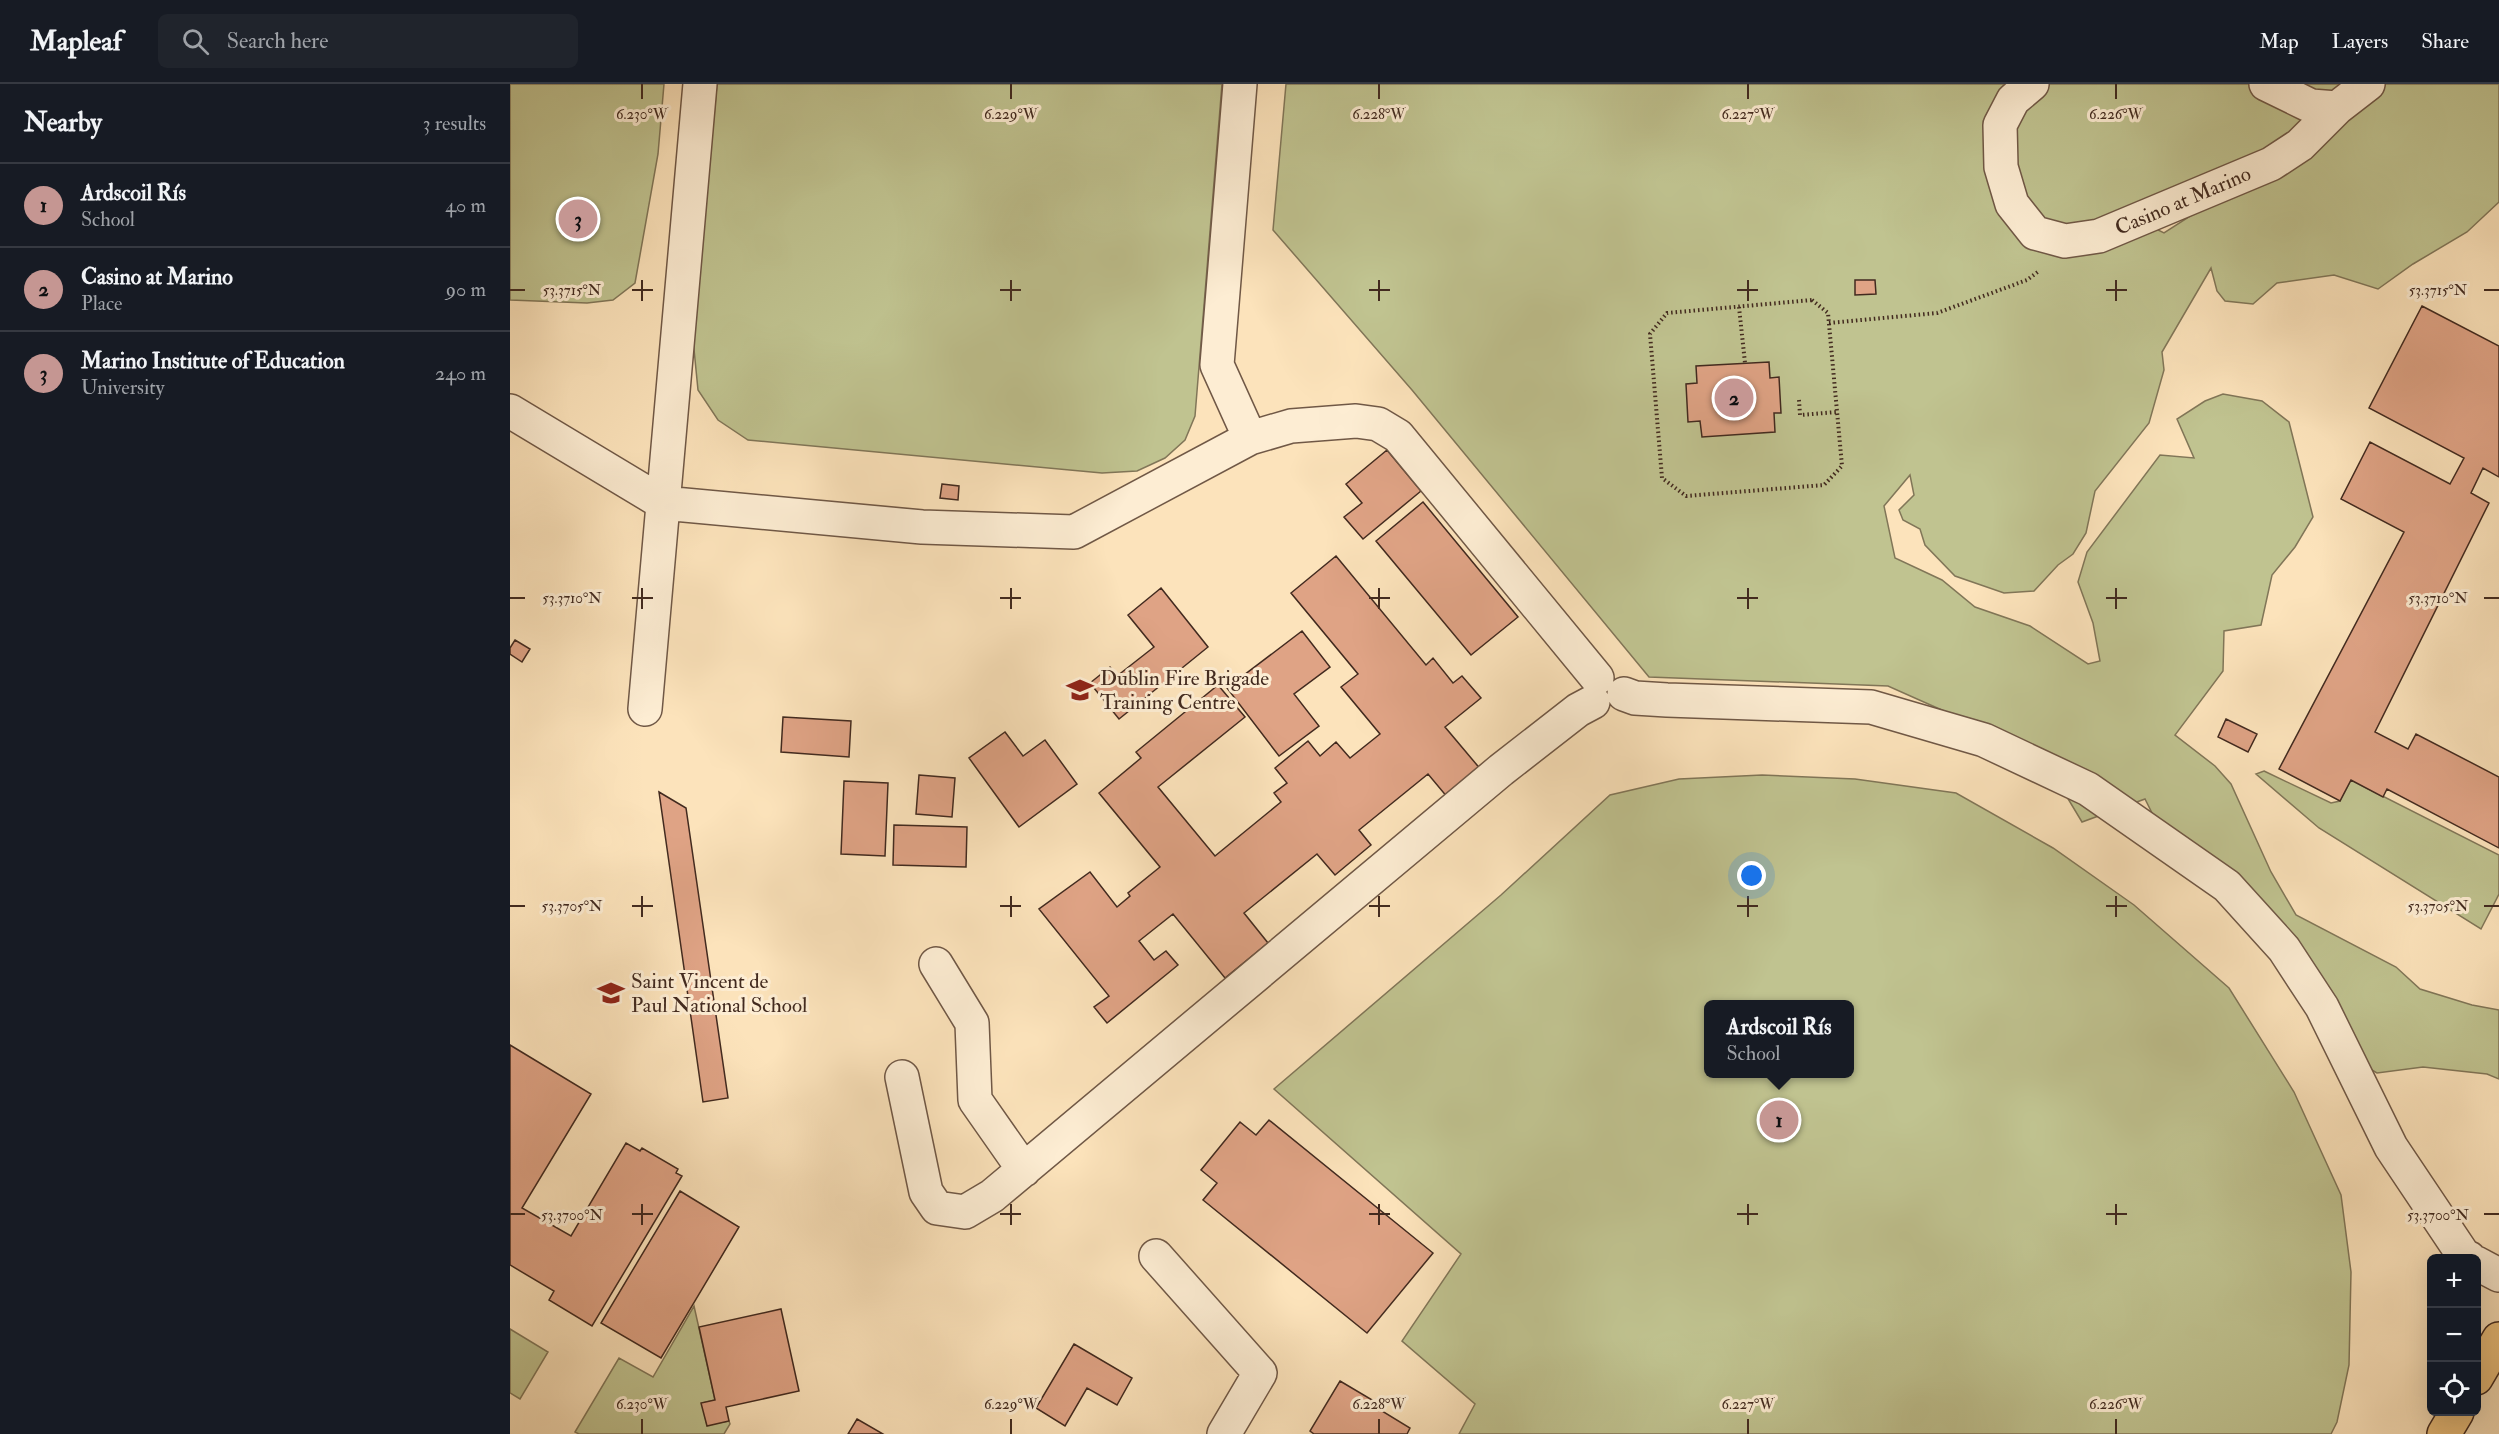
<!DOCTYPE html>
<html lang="en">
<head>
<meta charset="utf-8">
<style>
  :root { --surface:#171b24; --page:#20242c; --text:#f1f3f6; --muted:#9ea1a6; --line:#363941; --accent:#c59692 }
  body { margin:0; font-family:"IM FELL Double Pica",serif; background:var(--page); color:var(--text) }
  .controls { position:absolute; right:18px; bottom:18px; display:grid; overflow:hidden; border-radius:9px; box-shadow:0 6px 24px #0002 }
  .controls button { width:54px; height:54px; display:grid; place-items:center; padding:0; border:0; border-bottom:2px solid var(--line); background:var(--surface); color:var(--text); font:30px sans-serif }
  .you { position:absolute; left:1242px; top:792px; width:21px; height:21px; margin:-15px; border:4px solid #fff; border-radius:50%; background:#1a73e8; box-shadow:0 0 0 9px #1a73e833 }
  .badge { display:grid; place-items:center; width:39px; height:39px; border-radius:50%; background:var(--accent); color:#111; font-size:20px; font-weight:700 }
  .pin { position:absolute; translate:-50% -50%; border:3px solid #fff; box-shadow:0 2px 6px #0006 }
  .popup { position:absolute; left:1194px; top:916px; width:150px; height:78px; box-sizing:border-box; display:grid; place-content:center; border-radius:9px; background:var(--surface); filter:drop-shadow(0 2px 4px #0005); font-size:20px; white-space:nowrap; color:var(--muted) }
  .popup b { font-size:22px; color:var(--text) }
  .popup::after { content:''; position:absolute; left:50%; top:100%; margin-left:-12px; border:12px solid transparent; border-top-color:var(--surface) }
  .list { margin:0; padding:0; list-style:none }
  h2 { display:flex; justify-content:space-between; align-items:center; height:78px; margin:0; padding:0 24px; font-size:26px }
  h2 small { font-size:20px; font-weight:400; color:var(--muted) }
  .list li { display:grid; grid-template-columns:39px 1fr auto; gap:18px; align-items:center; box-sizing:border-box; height:84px; padding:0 24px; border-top:2px solid var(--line) }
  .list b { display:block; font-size:22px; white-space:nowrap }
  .list p { margin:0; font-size:20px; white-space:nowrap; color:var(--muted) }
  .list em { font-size:20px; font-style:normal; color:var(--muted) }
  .icon { flex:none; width:33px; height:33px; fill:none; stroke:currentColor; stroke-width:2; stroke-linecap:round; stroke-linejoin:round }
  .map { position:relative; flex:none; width:1989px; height:1350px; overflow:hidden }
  header { display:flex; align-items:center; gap:36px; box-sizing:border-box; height:84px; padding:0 30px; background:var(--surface); border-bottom:2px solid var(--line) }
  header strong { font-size:28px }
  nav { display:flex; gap:33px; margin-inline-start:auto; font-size:21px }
  .search { width:420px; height:54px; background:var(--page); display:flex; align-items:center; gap:15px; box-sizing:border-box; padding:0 21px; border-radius:9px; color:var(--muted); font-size:22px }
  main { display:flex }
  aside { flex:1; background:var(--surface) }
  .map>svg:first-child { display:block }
  .green { fill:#c0c390; stroke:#817658; stroke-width:1.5; fill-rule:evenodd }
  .building { fill:#dfa385; stroke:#422a1f; stroke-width:1.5 }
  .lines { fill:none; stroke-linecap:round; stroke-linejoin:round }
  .minor-casing { stroke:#705846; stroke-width:36 }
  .major-casing { stroke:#422a1f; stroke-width:36 }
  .path { stroke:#422a1f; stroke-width:4; stroke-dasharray:1.5 3; stroke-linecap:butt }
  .minor { stroke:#fdedd3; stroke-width:33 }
  .major { stroke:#eec27e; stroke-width:33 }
  .ticks { fill:none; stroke:#422a1f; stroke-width:2 }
  .labels { text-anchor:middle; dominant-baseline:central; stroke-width:6; stroke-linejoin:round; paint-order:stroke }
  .street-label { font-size:21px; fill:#422a1f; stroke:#fdedd3 }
  .poi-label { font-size:21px; fill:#422a1f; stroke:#fdedd3; text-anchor:start }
  .ticks-label { font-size:15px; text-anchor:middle; fill:#422a1f; stroke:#fdedd3; stroke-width:6; stroke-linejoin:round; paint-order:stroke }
</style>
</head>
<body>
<header>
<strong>Mapleaf</strong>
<div class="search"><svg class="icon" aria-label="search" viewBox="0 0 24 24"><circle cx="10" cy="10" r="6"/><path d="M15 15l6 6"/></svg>Search here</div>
<nav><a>Map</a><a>Layers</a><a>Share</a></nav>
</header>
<main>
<aside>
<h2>Nearby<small>3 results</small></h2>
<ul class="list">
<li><span class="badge">1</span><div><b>Ardscoil Rís</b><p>School</p></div><em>40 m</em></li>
<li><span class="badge">2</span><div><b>Casino at Marino</b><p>Place</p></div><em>90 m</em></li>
<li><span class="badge">3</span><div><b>Marino Institute of Education</b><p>University</p></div><em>240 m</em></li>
</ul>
</aside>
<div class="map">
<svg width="1989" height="1350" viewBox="0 0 1989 1350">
  <rect width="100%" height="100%" fill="#fce3bb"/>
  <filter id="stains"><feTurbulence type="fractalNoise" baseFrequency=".00333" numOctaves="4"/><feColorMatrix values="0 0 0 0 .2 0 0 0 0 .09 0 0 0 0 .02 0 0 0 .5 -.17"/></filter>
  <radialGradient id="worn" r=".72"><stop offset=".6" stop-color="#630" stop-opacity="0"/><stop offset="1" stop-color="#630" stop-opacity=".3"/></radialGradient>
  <path class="green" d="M0,0H154L148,70L125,199L103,216L77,219L0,216Z
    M207,0H712L685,332L675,356L655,374L627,387L592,389L238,356L208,336L188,306L183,255Z
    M776,0H1989V118L1957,148L1903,180L1868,205L1824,191L1767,199L1743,220L1715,217L1707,207L1701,184L1652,268L1654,286L1639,339L1585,407L1576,449L1563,470L1548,481L1524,507L1494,509L1445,492L1415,461L1410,445L1393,436L1389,426L1404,411L1400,391L1374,422L1385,474L1432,496L1465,523L1520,542L1578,580L1590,577L1583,539L1568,498L1577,468L1650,371L1684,374L1667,335L1695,317L1713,310L1752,317L1779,338L1803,433L1785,463L1762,491L1751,541L1714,547L1713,587L1665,651L1705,682L1721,700L1761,788L1786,831L1886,883L1910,905L1962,921L1989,926V995L1977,990L1913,983L1867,989L1836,971L1812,923L1658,761L1635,715L1572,738L1542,688L1434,627L1378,602L1139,593L902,306L763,146ZM1741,93L1654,149L1644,144Z
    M1754,687L1821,719L1830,717L1841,696L1989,771V810L1971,845L1809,744L1746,690Z
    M1252,691L1345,695L1446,709L1543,764L1624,821L1719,904L1784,1008L1831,1111L1841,1188L1839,1281L1827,1338L1821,1350H949L965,1320L892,1257L951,1170L764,1005L991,811L1100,711L1169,695ZM1198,920H1340V990H1198Z
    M184,1222L205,1316L192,1319L197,1341L219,1337L220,1340L214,1350H69L65,1348L109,1274L143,1293Z
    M0,1245L38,1268L10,1315L0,1309Z"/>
  <path class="building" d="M1345,196H1365L1366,210L1345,211Z
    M1912,222L1989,262V393L1973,384L1961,409L1979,419L1865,648L1898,665L1906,650L1989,693V764L1877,705L1873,713L1841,696L1830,717L1769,685L1894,448L1831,415L1860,358L1940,400L1954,374L1859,324Z
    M1259,278L1260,294L1269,293L1271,329H1264L1265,348L1192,353L1190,337L1178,338L1176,300L1187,299L1186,282Z
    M877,366L911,407L853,455L834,433L852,419L836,400Z
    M432,400L449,402L448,416L430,414Z
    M913,418L1008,533L961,571L866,457Z
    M826,472L916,581L923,574L943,599L952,592L971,614L935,643L972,687L938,714L918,690L849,746L861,761L825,791L807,770L734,829L758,859L715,894L663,830L629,857L644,876L656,867L668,881L597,939L584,923L599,912L529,825L580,788L607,823L620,812L618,809L650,783L589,709L631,674L626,668L708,601L735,633L648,703L705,772L771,718L764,709L777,699L765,684L798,657L810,672L826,658L840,674L870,650L831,603L848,590L781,509Z
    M651,504L698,563L609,635L580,599L600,583L607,592L644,563L618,531Z
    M792,547L820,583L784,610L809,642L769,672L717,604Z
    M5,556L20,565L12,578L0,570V564Z
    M273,633L341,637L339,673L271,668Z
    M1716,635L1747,650L1738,668L1708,653Z
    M495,648L513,672L535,656L567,700L509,743L459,674Z
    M409,691L445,694L442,733L406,730Z
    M334,697L378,699L375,772L331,770Z
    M149,708L176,724L218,1014L193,1018Z
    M384,741L457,743L456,783L383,781Z
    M0,961L81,1010L12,1124L61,1152L116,1059L130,1067L132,1064L168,1085L166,1089L172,1092L82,1242L39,1216L44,1207L0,1181Z
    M759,1036L923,1169L857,1249L693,1116L707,1099L691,1086L730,1038L746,1051Z
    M170,1107L229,1143L151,1274L91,1239Z
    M271,1225L289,1307L216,1323L219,1337L197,1342L191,1319L205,1316L189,1243Z
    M564,1260L622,1294L607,1321L577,1304L555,1342L526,1324Z
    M830,1297L869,1320L867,1324L900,1344L897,1350H804L800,1347Z
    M347,1335L373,1350H338Z"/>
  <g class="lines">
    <defs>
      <path id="minor" d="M730,0L707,281L740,354L781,342L846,337L868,340L888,352L1087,594
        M1522,0L1503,16L1490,41L1491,83L1502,120L1525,149L1555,157L1589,152L1761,80L1790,61L1827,24L1858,0
        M1756,0L1801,22L1827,24
        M0,327L153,419L412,443L564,448L740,354
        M1114,610L1125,614L1157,616L1361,623L1474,656L1578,705L1717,802L1774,865L1812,923L1881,1063L1954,1172L1959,1174
        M135,625L190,0
        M426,880L462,939L465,1016L514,1086
        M392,993L416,1108L427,1124L455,1128L482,1112L991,686L1068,626L1083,618
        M646,1172L750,1289L714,1350
        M1966,1179L1989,1191"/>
      <path id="major" d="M1966,1294L1989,1255
        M1934,1350L1947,1328"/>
    </defs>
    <use href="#minor" class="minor-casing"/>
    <use href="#major" class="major-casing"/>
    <path class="path" d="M1302,216L1318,229L1332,382L1314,401L1176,412L1152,394L1140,250L1157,229Z
      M1229,223L1235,279
      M1319,239L1427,229L1517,196L1529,187
      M1289,316L1290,331L1327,328"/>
    <use href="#minor" class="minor"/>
    <use href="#major" class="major"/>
  </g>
  <path class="ticks" d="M132,0V15M501,0V15M869,0V15M1238,0V15M1606,0V15M132,196V217M501,196V217M869,196V217M1238,196V217M1606,196V217M0,206H15M122,206H143M490,206H511M859,206H880M1227,206H1248M1596,206H1617M1974,206H1989M132,504V525M501,504V525M869,504V525M1238,504V525M1606,504V525M0,514H15M122,514H143M490,514H511M859,514H880M1227,514H1248M1596,514H1617M1974,514H1989M132,812V833M501,812V833M869,812V833M1238,812V833M1606,812V833M0,822H15M122,822H143M490,822H511M859,822H880M1227,822H1248M1596,822H1617M1974,822H1989M132,1120V1141M501,1120V1141M869,1120V1141M1238,1120V1141M1606,1120V1141M0,1130H15M122,1130H143M490,1130H511M859,1130H880M1227,1130H1248M1596,1130H1617M1974,1130H1989M132,1335V1350M501,1335V1350M869,1335V1350M1238,1335V1350M1606,1335V1350"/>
  <defs>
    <symbol id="university-bare" viewBox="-9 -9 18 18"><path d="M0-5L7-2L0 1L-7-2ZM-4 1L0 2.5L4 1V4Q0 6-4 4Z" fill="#8f2418" stroke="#fdedd3" stroke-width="2.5" paint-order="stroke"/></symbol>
    <symbol id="school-bare" viewBox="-9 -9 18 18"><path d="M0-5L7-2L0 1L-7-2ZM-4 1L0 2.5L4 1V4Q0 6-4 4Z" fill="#8f2418" stroke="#fdedd3" stroke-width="2.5" paint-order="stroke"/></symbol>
  </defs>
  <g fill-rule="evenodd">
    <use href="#university-bare" x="551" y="587" width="38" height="38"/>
    <use href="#school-bare" x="82" y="890" width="38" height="38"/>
  </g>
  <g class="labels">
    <g class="street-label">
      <text transform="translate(1673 117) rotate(-23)">Casino at Marino</text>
    </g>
    <g class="poi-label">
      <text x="590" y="594">Dublin Fire Brigade<tspan x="590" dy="24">Training Centre</tspan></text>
      <text x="121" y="897">Saint Vincent de<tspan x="121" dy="24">Paul National School</tspan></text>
    </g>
  </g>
  <g class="ticks-label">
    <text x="132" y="35">6.230°W</text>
    <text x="501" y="35">6.229°W</text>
    <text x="869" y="35">6.228°W</text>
    <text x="1238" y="35">6.227°W</text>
    <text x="1606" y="35">6.226°W</text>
    <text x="62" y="211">53.3715°N</text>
    <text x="1928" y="211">53.3715°N</text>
    <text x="62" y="519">53.3710°N</text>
    <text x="1928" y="519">53.3710°N</text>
    <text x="62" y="827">53.3705°N</text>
    <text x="1928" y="827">53.3705°N</text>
    <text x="62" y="1136">53.3700°N</text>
    <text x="1928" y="1136">53.3700°N</text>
    <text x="132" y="1325">6.230°W</text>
    <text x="501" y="1325">6.229°W</text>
    <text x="869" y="1325">6.228°W</text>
    <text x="1238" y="1325">6.227°W</text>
    <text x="1606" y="1325">6.226°W</text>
  </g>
  <rect width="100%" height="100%" filter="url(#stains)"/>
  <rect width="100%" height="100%" fill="url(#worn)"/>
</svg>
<div class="controls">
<button>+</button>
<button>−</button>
<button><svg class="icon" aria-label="locate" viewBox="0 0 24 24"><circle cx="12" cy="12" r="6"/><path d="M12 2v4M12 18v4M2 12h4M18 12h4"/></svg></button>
</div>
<div class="you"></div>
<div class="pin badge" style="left:1269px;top:1036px">1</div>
<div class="popup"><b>Ardscoil Rís</b>School</div>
<div class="pin badge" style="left:1224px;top:314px">2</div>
<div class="pin badge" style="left:68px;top:135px">3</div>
</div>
</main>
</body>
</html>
